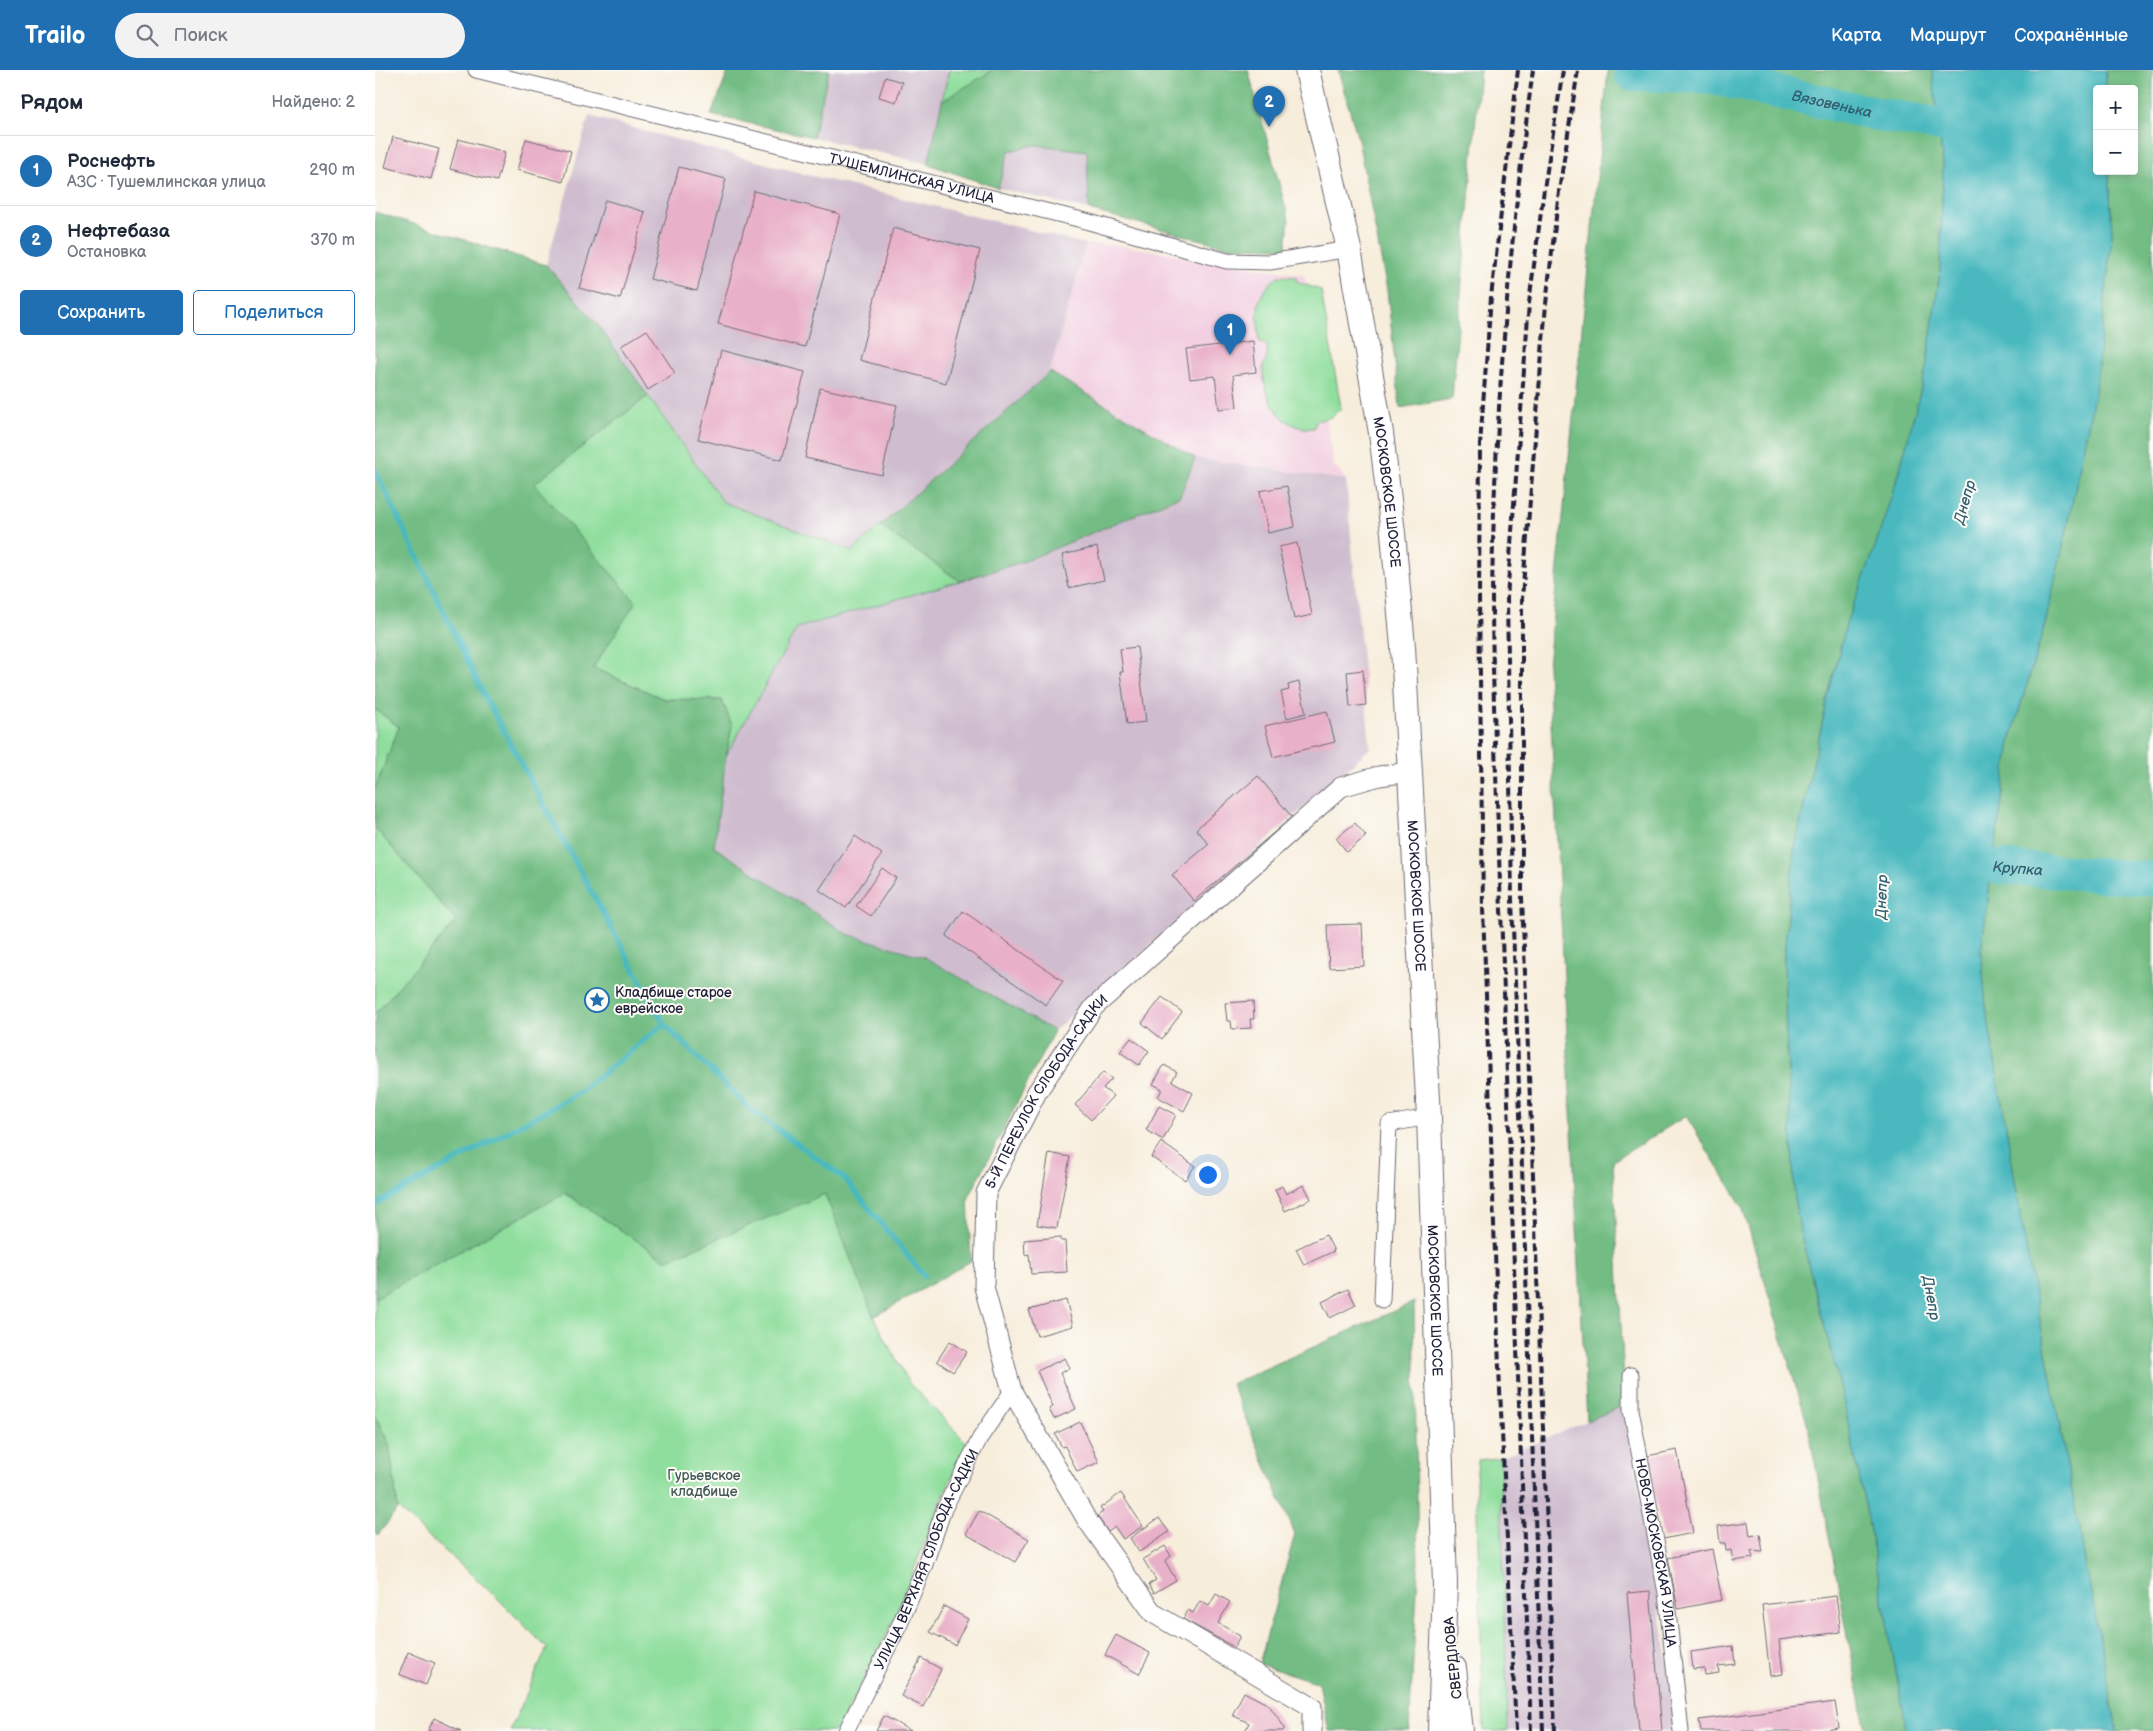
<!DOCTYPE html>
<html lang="ru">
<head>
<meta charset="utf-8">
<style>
  :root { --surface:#fff; --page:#f2f2f3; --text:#1f2937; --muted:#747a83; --line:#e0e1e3; --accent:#1f6fb2 }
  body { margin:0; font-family:"Balsamiq Sans",sans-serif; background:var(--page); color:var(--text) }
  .controls { position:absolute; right:15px; top:15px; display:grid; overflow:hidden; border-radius:5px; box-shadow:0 2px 8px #0003 }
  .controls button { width:45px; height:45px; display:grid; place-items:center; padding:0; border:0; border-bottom:1px solid var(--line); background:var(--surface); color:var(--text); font:25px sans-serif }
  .you { position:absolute; left:832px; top:1104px; width:18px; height:18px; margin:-12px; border:4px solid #fff; border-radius:50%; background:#1a73e8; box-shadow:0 0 0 8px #1a73e833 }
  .badge { display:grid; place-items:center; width:32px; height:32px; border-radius:50%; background:var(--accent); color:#fff; font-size:16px; font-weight:700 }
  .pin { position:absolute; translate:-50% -41px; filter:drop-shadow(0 1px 2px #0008) }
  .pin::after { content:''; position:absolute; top:26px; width:18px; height:15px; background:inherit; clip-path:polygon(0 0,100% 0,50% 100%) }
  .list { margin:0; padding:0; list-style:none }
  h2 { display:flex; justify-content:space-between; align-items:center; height:65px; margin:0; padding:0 20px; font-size:21px }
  h2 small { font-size:16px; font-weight:400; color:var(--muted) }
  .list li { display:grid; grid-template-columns:32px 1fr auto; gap:15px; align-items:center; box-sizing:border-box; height:70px; padding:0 20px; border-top:1px solid var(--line) }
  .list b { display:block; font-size:19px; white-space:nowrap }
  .list p { margin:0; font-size:16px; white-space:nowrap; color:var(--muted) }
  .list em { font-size:16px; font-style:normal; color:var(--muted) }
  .actions { display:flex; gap:10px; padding:15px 20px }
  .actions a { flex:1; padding:11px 0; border:1px solid var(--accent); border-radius:5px; text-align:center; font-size:18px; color:var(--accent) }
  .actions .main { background:var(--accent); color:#fff }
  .icon { flex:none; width:28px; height:28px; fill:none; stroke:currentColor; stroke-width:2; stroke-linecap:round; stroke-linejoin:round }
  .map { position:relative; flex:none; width:1778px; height:1661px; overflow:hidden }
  header { display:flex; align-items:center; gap:30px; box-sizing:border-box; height:70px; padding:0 25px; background:var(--accent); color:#fff }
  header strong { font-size:24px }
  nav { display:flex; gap:28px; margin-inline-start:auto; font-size:18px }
  .search { width:350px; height:45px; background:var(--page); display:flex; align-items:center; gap:12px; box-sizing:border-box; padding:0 18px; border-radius:28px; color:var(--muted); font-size:19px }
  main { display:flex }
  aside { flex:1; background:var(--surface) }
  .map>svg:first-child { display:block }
  .built { fill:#f2cfe1 }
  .industrial { fill:#cfbdcf }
  .green { fill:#8fde9d; stroke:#58806c }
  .forest { fill:#73bd84; stroke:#4a7060 }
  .water { fill:#4ab9bf; stroke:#366e7d }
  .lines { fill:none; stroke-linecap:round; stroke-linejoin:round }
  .stream { stroke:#4ab9bf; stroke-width:5.5 }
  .river { stroke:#4ab9bf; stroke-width:34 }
  .building { fill:#e9b1c9 }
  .minor-casing { stroke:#6d6973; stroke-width:17 }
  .tertiary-casing { stroke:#6d6973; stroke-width:21 }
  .primary-casing { stroke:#6d6973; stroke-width:26 }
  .minor { stroke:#fff; stroke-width:15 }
  .tertiary { stroke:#fff; stroke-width:19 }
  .primary { stroke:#fff; stroke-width:24 }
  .rail { stroke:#22223b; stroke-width:4; stroke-dasharray:8 4; stroke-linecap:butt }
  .labels { text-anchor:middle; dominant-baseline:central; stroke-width:4; stroke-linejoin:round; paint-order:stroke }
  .street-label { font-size:14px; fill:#22223b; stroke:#fdfcf7 }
  .poi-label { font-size:14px; fill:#22223b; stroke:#fdfcf7; text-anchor:start }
  .park-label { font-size:14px; fill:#435a58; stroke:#fdfcf7 }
  .water-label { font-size:15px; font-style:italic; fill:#325e70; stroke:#fdfcf7 }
</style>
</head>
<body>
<header>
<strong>Trailo</strong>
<div class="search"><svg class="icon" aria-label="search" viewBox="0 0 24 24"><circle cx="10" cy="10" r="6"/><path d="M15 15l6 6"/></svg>Поиск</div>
<nav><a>Карта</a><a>Маршрут</a><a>Сохранённые</a></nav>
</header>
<main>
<aside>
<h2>Рядом<small>Найдено: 2</small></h2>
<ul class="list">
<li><span class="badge">1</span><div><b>Роснефть</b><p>АЗС · Тушемлинская улица</p></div><em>290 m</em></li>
<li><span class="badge">2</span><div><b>Нефтебаза</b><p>Остановка</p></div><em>370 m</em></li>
</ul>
<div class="actions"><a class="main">Сохранить</a><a>Поделиться</a></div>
</aside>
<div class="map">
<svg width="1778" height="1661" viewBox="0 0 1778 1661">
  <rect width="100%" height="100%" fill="#fdfcf7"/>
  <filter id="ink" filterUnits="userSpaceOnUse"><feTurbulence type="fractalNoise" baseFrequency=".02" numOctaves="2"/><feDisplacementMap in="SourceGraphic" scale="10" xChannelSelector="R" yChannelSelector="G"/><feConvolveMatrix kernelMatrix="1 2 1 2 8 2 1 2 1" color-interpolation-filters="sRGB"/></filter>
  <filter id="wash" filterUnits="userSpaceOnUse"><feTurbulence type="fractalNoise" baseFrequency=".0096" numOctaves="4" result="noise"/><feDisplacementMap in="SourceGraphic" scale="20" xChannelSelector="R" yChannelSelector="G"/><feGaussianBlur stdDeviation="1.12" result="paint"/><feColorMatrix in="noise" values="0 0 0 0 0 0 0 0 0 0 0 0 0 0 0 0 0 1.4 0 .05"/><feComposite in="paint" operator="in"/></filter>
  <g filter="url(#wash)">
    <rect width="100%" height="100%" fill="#f7eddb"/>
    <path class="built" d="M711,174L742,175L929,205L959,396L971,410L820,388L675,302Z"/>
    <path class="industrial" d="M454,0H574L553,94L438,67Z
      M214,46L433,105L711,174L675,302L477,481L348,432L222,254L171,195Z
      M661,75L713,81L714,140L623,118L634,81Z
      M820,388L971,410L995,678L679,961L549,887L472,864L339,777L351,686L422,557L650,491L805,426Z
      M1250,1335L1305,1661H1133L1125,1388Z"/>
    <path class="green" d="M574,0H618V1L567,31Z
      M903,206L921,207L922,212L946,220L966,338L957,347L941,351L939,358C906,362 888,326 888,297C888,293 892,290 892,286C893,283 892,278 891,274L884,271C883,240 877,228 903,206Z
      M273,326L348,432L477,481L505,456L585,511L422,558L351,686L357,656L347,630L289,629L218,598L158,414Z
      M0,639L24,657L0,719Z
      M0,758L81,851L0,944Z
      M190,1123L291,1189L450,1124L499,1247L534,1313L592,1373L564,1436L519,1550L462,1661H135L172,1578L117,1523L23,1439L14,1374L0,1345V1228Z
      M1125,1388L1133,1661H1109L1101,1413L1103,1390Z"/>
    <path class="forest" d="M354,0H454L438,67L336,45Z
      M618,0H873L914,150L911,178L853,177L714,140L712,81L661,75L634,81L623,118L553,94L567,31Z
      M963,0H1105L1077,329L1025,338L1012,220L983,69Z
      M1233,0H1557L1568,95L1565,201L1551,299L1524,403L1497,486L1472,551L1453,627L1419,781L1409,888L1411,962L1420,1133L1427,1170L1466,1320L1492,1444L1532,1661H1491L1433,1356L1367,1136L1311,1046L1238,1091L1250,1335L1212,1351L1173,596Z
      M1731,0H1778V1661H1742L1650,1171L1611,937L1606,880L1635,671L1670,554L1693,454L1720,321L1737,165L1734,101H1759V19H1731Z
      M0,142L171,195L222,254L273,326L159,414L261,532L218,598L289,629L347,630L357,656L351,686L339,777L472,864L549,887L679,961L593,1129L596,1191L499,1247L450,1124L291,1190L190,1123L0,1228V944L81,851L0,758V719L24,657L0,639Z
      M675,302L820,388L805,426L650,491L585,511L505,456Z
      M1039,1232L1043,1504L1034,1661H954L944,1613L884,1594L920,1464L856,1314Z
      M0,1345L14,1374L23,1439L3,1465L0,1462Z"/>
    <path class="water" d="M1557,0H1731V19H1722V101H1734L1737,165L1720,321L1693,454L1670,554L1635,671L1606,880L1611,937L1650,1171L1742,1661H1532L1492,1444L1466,1320L1427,1170L1420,1133L1411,962L1409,888L1419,781L1453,627L1472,551L1497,486L1524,403L1551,299L1565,201L1568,95Z"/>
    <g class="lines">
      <path class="stream" d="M0,400L111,629L289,954L375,1039L470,1109L549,1206
        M0,1135L205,1022L289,954"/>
      <g class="river">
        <path id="s1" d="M1256,4L1334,7L1507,45L1608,62"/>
        <path id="s2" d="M1571,793L1778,809"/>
      </g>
    </g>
    <g id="blocks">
      <path class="building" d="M510,7L527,12L521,32L504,27Z
        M18,67L64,79L56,109L10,97Z
        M83,69L130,82L122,111L75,99Z
        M151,69L196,81L188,112L142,100Z
        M304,97L351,109L322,221L275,209Z
        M379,121L465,144L430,277L343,254Z
        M230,130L270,142L245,229L204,218Z
        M518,158L605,180L571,313L484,290Z
        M272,260L300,303L273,320L246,276Z
        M878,271L881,302L858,305L862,337L844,339L840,306L815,309L811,279Z
        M346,280L430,302L407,390L323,369Z
        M445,318L522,335L507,405L430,388Z
        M912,416L920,457L893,463L885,421Z
        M922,473L937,545L919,549L904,477Z
        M722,477L729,510L694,518L687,485Z
        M762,577L771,652L752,654L745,602H748L745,579Z
        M988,600L991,635L975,637L972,602Z
        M924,612L931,643L912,648L906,622L914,620L913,615Z
        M952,641L960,672L898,687L890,656Z
        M883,706L917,747L819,831L797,805L834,774L821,759Z
        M980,753L991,766L972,782L961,768Z
        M480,766L507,784L471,838L444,820Z
        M507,798L521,808L496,846L481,836Z
        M588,841L688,911L671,935L571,866Z
        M987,854L989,896L954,898L952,855Z
        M787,927L807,942L787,969L767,953Z
        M878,931L879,949H875L876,958L857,959L856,951H852L850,933Z
        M756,968L774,981L764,995L745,982Z
        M789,995L802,1002L797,1011L818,1023L809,1041L783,1027L787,1019L778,1014Z
        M728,1002L737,1009L728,1018L738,1026L716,1050L700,1035Z
        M784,1036L801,1045L788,1070L771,1060Z
        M786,1072L820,1096L810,1110L776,1087Z
        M674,1083L695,1087L682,1158L662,1155Z
        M929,1115L936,1129L910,1141L900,1120L907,1116L911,1124Z
        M951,1165L959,1181L929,1195L921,1179Z
        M686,1167V1171H690L692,1202L656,1204L654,1184L650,1185L649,1170Z
        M973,1219L981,1235L955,1248L947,1232Z
        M691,1230L698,1256L662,1266L654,1240Z
        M575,1271L592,1282L578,1302L562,1291Z
        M690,1288L695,1298L685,1303L701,1339L679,1349L674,1339L678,1337L662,1301Z
        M705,1352L724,1392L702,1402L690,1376L687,1377L680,1364Z
        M1302,1380L1318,1463L1288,1469L1272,1386Z
        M746,1423L768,1456L748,1469L740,1457L733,1462L722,1446L728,1442L725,1438Z
        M604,1441L654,1469L640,1492L591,1464Z
        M784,1448L794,1462L764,1482L755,1468Z
        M1373,1452L1375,1466L1385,1464L1388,1482L1376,1481L1378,1488L1358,1491L1356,1480L1351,1481L1350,1473H1345L1343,1456Z
        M790,1476L796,1486L790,1491L801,1510L779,1523L774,1514L781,1510L768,1489Z
        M1337,1479L1347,1530L1303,1539L1293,1488Z
        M1275,1521L1287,1661H1264L1252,1523Z
        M841,1524L855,1532L843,1553L865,1566L859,1577L808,1549L813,1540L818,1543L825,1531L834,1536Z
        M1461,1526L1466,1562L1404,1570L1408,1604L1395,1606L1387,1535Z
        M569,1536L593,1549L580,1575L555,1562Z
        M741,1565L775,1583L764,1604L730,1585Z
        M1358,1576L1360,1594L1343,1596L1344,1603L1330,1605L1329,1598L1318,1599L1316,1582Z
        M33,1582L60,1593L51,1615L24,1604Z
        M546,1588L566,1599L548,1637L526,1626Z
        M869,1622L894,1635L910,1658L908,1661H870L874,1653L857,1645Z
        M1460,1632L1464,1658L1443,1661H1326L1324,1650Z
        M509,1646L536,1661H501Z
        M59,1648L86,1661H53Z"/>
    </g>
  </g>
  <g filter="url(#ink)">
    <use href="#blocks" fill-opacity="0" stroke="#6d6973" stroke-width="1"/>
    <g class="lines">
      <defs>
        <g id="minor">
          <path id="s3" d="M101,0L707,150L852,191L895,192L974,179"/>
          <path d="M1007,1230L1014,1054L1054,1047"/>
          <path id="s4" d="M1256,1305V1340L1291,1523L1306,1661"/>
          <path id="s5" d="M471,1661L525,1554L549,1497L569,1439L605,1368L637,1321"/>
        </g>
        <g id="tertiary">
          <path id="s6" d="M937,1661V1637L778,1543L712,1450L637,1321L609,1217L611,1123L662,1022L719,937L966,717L1004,706L1035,702"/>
        </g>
        <g id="primary">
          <path id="s7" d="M932,0L974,179L1006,363L1018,463L1028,577L1054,1047L1070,1514L1065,1661"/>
          <path d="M1079,1598L1086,1661"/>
        </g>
      </defs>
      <use href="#minor" class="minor-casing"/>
      <use href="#tertiary" class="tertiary-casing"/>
      <use href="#primary" class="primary-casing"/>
      <use href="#minor" class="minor"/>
      <use href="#tertiary" class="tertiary"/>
      <use href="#primary" class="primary"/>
      <path class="rail" d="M1141,1661L1124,1298L1108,838L1104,528L1105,375L1116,227L1143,0
        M1156,1661L1120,676C1119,627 1117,577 1117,528C1119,352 1134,175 1158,0
        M1168,1661L1137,830L1132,528L1154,233L1169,119L1188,0
        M1180,1661L1147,828V528L1171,234L1184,121L1203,0"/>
    </g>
  </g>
  <defs>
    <symbol id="sight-ring" viewBox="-11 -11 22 22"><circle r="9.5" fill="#fdfcf7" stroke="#1f6fb2" stroke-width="1.5"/><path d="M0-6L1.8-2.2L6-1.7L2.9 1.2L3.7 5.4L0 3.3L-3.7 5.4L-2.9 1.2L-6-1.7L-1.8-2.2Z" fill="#1f6fb2"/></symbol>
  </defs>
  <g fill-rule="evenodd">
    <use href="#sight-ring" x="208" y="916" width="28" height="28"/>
  </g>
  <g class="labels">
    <g class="street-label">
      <text stroke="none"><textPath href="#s3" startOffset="449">ТУШЕМЛИНСКАЯ УЛИЦА</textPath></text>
      <text stroke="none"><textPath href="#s7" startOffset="430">МОСКОВСКОЕ ШОССЕ</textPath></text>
      <text stroke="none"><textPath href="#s7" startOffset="835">МОСКОВСКОЕ ШОССЕ</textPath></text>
      <text stroke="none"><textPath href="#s6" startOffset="792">5-Й ПЕРЕУЛОК СЛОБОДА-САДКИ</textPath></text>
      <text stroke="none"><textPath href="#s7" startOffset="1240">МОСКОВСКОЕ ШОССЕ</textPath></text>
      <text stroke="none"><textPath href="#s4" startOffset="180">НОВО-МОСКОВСКАЯ УЛИЦА</textPath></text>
      <text stroke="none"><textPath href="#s5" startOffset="190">УЛИЦА ВЕРХНЯЯ СЛОБОДА-САДКИ</textPath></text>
      <text transform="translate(1078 1588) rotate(-96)">СВЕРДЛОВА</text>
    </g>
    <g class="poi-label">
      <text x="240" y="922">Кладбище старое<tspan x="240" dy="16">еврейское</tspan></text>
    </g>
    <g class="park-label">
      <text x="329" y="1405">Гурьевское<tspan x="329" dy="16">кладбище</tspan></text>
    </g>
    <g class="water-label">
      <text stroke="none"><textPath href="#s1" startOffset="204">Вязовенька</textPath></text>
      <text transform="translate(1590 432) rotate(-74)">Днепр</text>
      <text stroke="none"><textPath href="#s2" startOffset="72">Крупка</textPath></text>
      <text transform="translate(1507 827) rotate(-88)">Днепр</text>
      <text transform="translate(1556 1228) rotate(80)">Днепр</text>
    </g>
  </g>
</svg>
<div class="controls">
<button>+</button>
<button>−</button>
</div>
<div class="you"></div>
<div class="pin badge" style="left:855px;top:285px">1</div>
<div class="pin badge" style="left:894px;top:57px">2</div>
</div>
</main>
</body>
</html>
